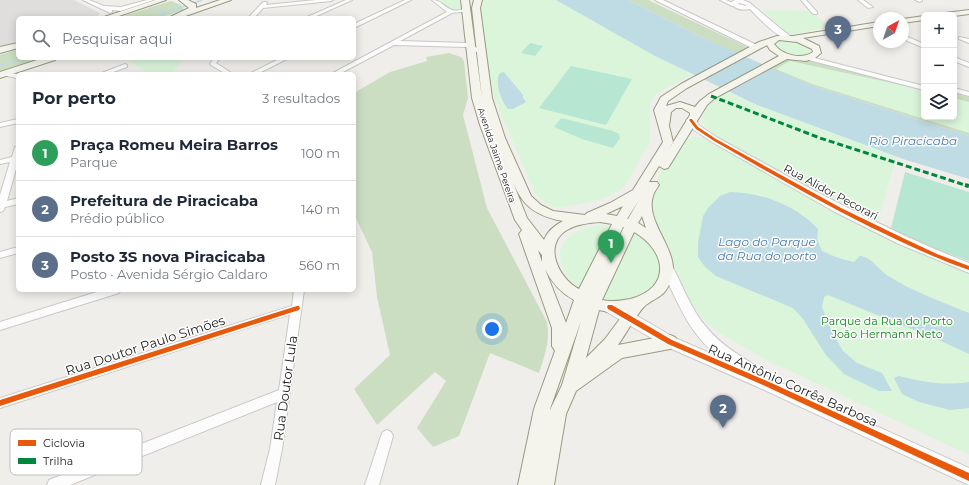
<!DOCTYPE html>
<html lang="pt">
<head>
<meta charset="utf-8">
<style>
  :root { --surface:#fff; --page:#f2f2f3; --text:#1f2937; --muted:#747a83; --line:#e0e1e3; --accent:#6a6968 }
  body { margin:0; font-family:Montserrat,sans-serif; background:var(--page); color:var(--text) }
  .controls { position:absolute; right:12px; top:12px; display:grid; overflow:hidden; border-radius:6px; box-shadow:0 2px 10px #0003 }
  .controls button { width:36px; height:36px; display:grid; place-items:center; padding:0; border:0; border-bottom:1px solid var(--line); background:var(--surface); color:var(--text); font:20px sans-serif }
  .compass { position:absolute; left:873px; top:12px; width:36px; height:36px; border-radius:50%; background:var(--surface); box-shadow:0 2px 10px #0003; rotate:40deg }
  .you { position:absolute; left:492px; top:329px; width:14px; height:14px; margin:-10px; border:3px solid #fff; border-radius:50%; background:#1a73e8; box-shadow:0 0 0 6px #1a73e833 }
  .badge { display:grid; place-items:center; width:26px; height:26px; border-radius:50%; background:var(--accent); color:#fff; font-size:13px; font-weight:700 }
  .pin { position:absolute; translate:-50% -33px; filter:drop-shadow(0 1px 2px #0008) }
  .pin::after { content:''; position:absolute; top:21px; width:14px; height:12px; background:inherit; clip-path:polygon(0 0,100% 0,50% 100%) }
  .list { margin:0; padding:0; list-style:none }
  h2 { display:flex; justify-content:space-between; align-items:center; height:52px; margin:0; padding:0 16px; font-size:17px }
  h2 small { font-size:13px; font-weight:400; color:var(--muted) }
  .list li { display:grid; grid-template-columns:26px 1fr auto; gap:12px; align-items:center; box-sizing:border-box; height:56px; padding:0 16px; border-top:1px solid var(--line) }
  .list b { display:block; font-size:15px; white-space:nowrap }
  .list p { margin:0; font-size:13px; white-space:nowrap; color:var(--muted) }
  .list em { font-size:13px; font-style:normal; color:var(--muted) }
  .icon { flex:none; width:22px; height:22px; fill:none; stroke:currentColor; stroke-width:2; stroke-linecap:round; stroke-linejoin:round }
  .map { position:relative; flex:none; width:969px; height:485px; overflow:hidden }
  .search { position:absolute; background:var(--surface); box-shadow:0 2px 10px #0003; left:16px; top:16px; width:340px; height:44px; display:flex; align-items:center; gap:10px; box-sizing:border-box; padding:0 14px; border-radius:6px; color:var(--muted); font-size:15px }
  .panel { position:absolute; background:var(--surface); box-shadow:0 2px 10px #0003; left:16px; top:72px; width:340px; height:220px; border-radius:6px }
  .map>svg:first-child { display:block }
  .residential { fill:#dfdedc }
  .forest { fill:#cbdec1 }
  .park { fill:#daf5da }
  .pitch { fill:#b7e6d2 }
  .water { fill:#bfdbe3 }
  .lines { fill:none; stroke-linecap:round; stroke-linejoin:round }
  .stream { stroke:#bfdbe3; stroke-width:1.5 }
  .minor-casing { stroke:#c9c8c7; stroke-width:2 }
  .tertiary-casing { stroke:#c9c8c7; stroke-width:2 }
  .secondary-casing { stroke:#999a82; stroke-width:2 }
  .minor { fill:#fdfcfc; fill-rule:evenodd }
  .tertiary { fill:#fdfcfc; fill-rule:evenodd }
  .secondary { fill:#f4f4ed; fill-rule:evenodd }
  .quiet-far1 { stroke:#00873e; stroke-width:3; stroke-dasharray:6 3; stroke-linecap:butt }
  .quiet { stroke:#00873e; stroke-width:4; stroke-dasharray:8 4; stroke-linecap:butt }
  .cycleway-casing { stroke:#fff; stroke-width:3 }
  .cycleway { fill:#e8590c; fill-rule:evenodd }
  .labels { text-anchor:middle; dominant-baseline:central; stroke-width:3; stroke-linejoin:round; paint-order:stroke }
  .far-street-label { font-size:9px; fill:#222; stroke:#fff }
  .street-label { font-size:11px; fill:#222; stroke:#fff }
  .park-label { font-size:11px; fill:#0c8416; stroke:#fff }
  .water-label { font-size:12px; font-style:italic; fill:#4a7aab; stroke:#fff }
  .near-street-label { font-size:13px; fill:#222; stroke:#fff }
  .key { fill:#fff; stroke:#bdbdbd; stroke-width:1 }
  .key-label { font-size:11px; fill:#222 }
</style>
</head>
<body>
<div class="map">
<svg width="969" height="485" viewBox="0 0 969 485">
  <rect width="100%" height="100%" fill="#f0eeeb"/>
  <path class="residential" d="M0,0H74L100,13L98,16L95,18H18V42L0,47Z"/>
  <path class="forest" d="M629,0H648L743,45L749,49L738,54L703,38Z
    M171,1L181,5L184,10L160,18H117Z
    M18,49V58H39L0,71V55Z
    M449,53L461,57L464,61L468,98L463,115L487,208L547,322C550,341 545,355 539,373L490,353L459,436L433,447L417,428L446,381L435,372L377,425L354,389L390,355L377,297L372,252L354,214V93L390,72L427,61L426,57Z
    M785,57L813,60L924,86V117H954V93L969,97V136L810,85L768,68Z"/>
  <path class="park" d="M437,0H463L464,9L452,10Z
    M483,0H556L655,56L693,75L664,89L656,95L650,103V141L625,186L617,192L602,199L586,203L560,208L550,206L536,195L500,112L489,82L482,25V6Z
    M763,10L809,11L830,27L789,35Z
    M789,38L810,47L811,52C805,57 790,57 783,53C779,51 774,45 771,42L774,40Z
    M124,58H186L170,74H150Z
    M790,61L924,90V117H954V98L969,102V133L812,84L776,69Z
    M727,92L757,105L897,156L876,227L718,139L702,123C702,109 716,99 727,92Z
    M696,137H705L711,140L832,210L881,236L969,271V455L782,367L771,363L710,327L692,306L676,275L650,212V198L663,165L684,139Z
    M604,225C615,227 626,228 636,234C661,248 674,277 644,295C637,299 627,300 618,300C561,298 529,232 604,225Z"/>
  <path class="pitch" d="M530,43L543,46L535,56L521,53Z
    M571,66L632,79L606,125L539,108Z
    M561,118L613,131L619,134L620,138L613,148L582,139L554,127Z
    M905,172L969,192V261L890,232Z"/>
  <path class="water" d="M556,0H629L703,38L810,85L969,136V179L906,160L757,105L655,56Z
    M504,72L523,95V98L526,102L513,109H508C501,100 494,83 500,73Z
    M730,192C763,193 795,205 818,229L817,239L822,251C833,256 842,260 854,262L860,256C872,257 879,271 890,277C914,292 942,302 969,313V354L941,341L828,295L824,297L822,307L833,334L843,351L857,363L882,373L892,391H879L844,374L826,355L803,319L793,308L716,276L705,267L698,257V243L703,216L708,208L720,196Z
    M899,376C923,382 944,386 969,382V408L950,410L919,402L902,394L894,378Z"/>
  <g class="lines">
    <path class="stream" d="M151,7L165,13
      M151,18L202,0
      M0,65L23,58"/>
    <defs>
      <path id="minor" d="M83,0H89L104,6L121,7L147,0H154L121,11L112,10V12L110,13Z
        M316,0H333L331,1L263,8L254,18H248L263,2H267L266,5Z
        M346,0H352L312,18H305Z
        M405,0H411L354,28V24Z
        M432,0C441,0 444,7 452,10C457,12 463,8 468,11L452,13L400,41L467,43L483,51V53H479L466,47L394,45L339,74H331L447,12Z
        M720,0H726L737,5L732,6Z
        M801,0H806L817,12V14H813Z
        M858,0H863L873,7L868,8Z
        M915,0H922V1L920,2Z
        M903,35L924,44V48L903,39Z
        M959,37L969,39V43L959,39Z
        M807,56L924,86V90L805,59L804,58Z
        M954,57L969,63V67L954,61Z
        M214,58H220L216,63L233,74H226L211,65L210,64Z
        M281,58H289L257,74H249Z
        M125,64L127,65V67L108,74H99Z
        M2,72L17,74L18,79L13,77L0,75V73Z
        M954,88L969,92V96L954,92Z
        M18,119V123L0,127V123Z
        M15,147H18V162L7,201L18,198V204L5,207L3,211L0,212V195L10,162L0,164V160L12,157Z
        M18,247V253L0,258V252Z
        M103,290H121L119,293L0,330V322Z
        M294,290H304L282,449L275,485H261L270,449L277,402L70,485H47L49,480L54,478L279,390L290,314L0,408V398L292,306Z
        M387,430L391,432L393,436L379,485H365L381,436L383,432Z"/>
      <path id="tertiary" d="M655,0H663L761,47L757,49H754Z
        M735,0H743L750,3L781,29L793,38L789,40C774,35 761,20 750,9C742,11 735,9 730,3ZM739,3L746,5V6L738,4Z
        M691,117L694,118L700,126L718,138C800,183 882,229 969,263V273L899,244L835,212L712,142L694,130L686,120Z
        M667,262L671,264C683,285 691,311 708,329C721,345 741,356 757,367L759,373L969,468V485L760,388L665,346L605,311L603,307L605,303L610,302L615,303L675,338L719,357C688,333 677,301 661,267L663,264Z"/>
      <path id="secondary" d="M155,0H166L113,18H101Z
        M179,0H188L196,4V8L220,0H231L180,18H168L189,8Z
        M461,0H469L482,98L493,133L482,98L472,8L474,0H482L480,8L492,98L505,138L531,196L541,205L553,211L585,215L587,213L610,203L633,190L663,142L654,110L661,97L681,84L759,42L777,36H793L879,22V26L803,38L819,46L821,53L815,58L806,61L787,59L715,98L707,105L668,168L664,169L659,166L649,182H657L659,185C657,188 654,192 653,196C644,223 682,252 671,280C665,297 658,296 646,305C639,310 624,337 618,345L670,335L675,337L678,342L675,347L670,349L622,358L576,391L566,414L554,485H518L534,409L555,351L552,346V328L519,234L522,230L515,220L480,125L472,98ZM779,40L797,42L812,49L813,52C801,60 782,55 774,44ZM767,45L770,50L779,56L709,94L700,101L695,107L680,102L666,106L668,101L687,88ZM676,108H682L690,113V115L669,149L673,142L669,126L671,112ZM501,152C517,190 518,213 563,221C555,225 547,232 544,240L527,218ZM639,200L628,219H627ZM623,206L617,216L606,214ZM642,216L646,228L638,223ZM600,222L612,224L579,289C559,279 542,245 567,230C577,224 589,223 600,222ZM623,227H624L607,261ZM634,232C667,251 672,288 630,299C620,301 612,302 602,300ZM538,250L542,255V262ZM545,269C552,283 560,292 574,300L566,323ZM599,310L613,313L625,312L605,339L586,358ZM581,321L562,385L550,410V409Z
        M969,10V14L954,16L941,15L945,13Z
        M924,16V20L903,23V19Z
        M18,43V48L0,53V47Z
        M43,58H56L55,60L0,78V72Z"/>
    </defs>
    <use href="#minor" class="minor-casing"/>
    <use href="#tertiary" class="tertiary-casing"/>
    <use href="#secondary" class="secondary-casing"/>
    <use href="#minor" class="minor"/>
    <use href="#tertiary" class="tertiary"/>
    <use href="#secondary" class="secondary"/>
    <path class="quiet-far1" d="M711,96L820,138L968,186"/>
    <path class="quiet" d="M965,185L969,186"/>
    <defs>
      <path id="cycleway" d="M690,119H692L698,127L716,139L841,208L905,239L937,254L969,266V270C940,260 912,247 885,234C826,206 770,173 714,141L696,129L689,120Z
        M608,305H612L672,340L767,381L969,473V481L763,385L668,344L608,309L607,307Z
        M297,306H299L300,308L299,310L0,406V400Z"/>
    </defs>
    <use href="#cycleway" class="cycleway-casing"/>
    <use href="#cycleway" class="cycleway"/>
  </g>
  <g class="labels">
    <g class="far-street-label">
      <text transform="translate(497 155) rotate(71)">Avenida Jaime Pereira</text>
    </g>
    <g class="street-label">
      <text transform="translate(831 192) rotate(28)">Rua Alidor Pecorari</text>
    </g>
    <g class="park-label">
      <text x="887" y="321">Parque da Rua do Porto<tspan x="887" dy="13">João Hermann Neto</tspan></text>
    </g>
    <g class="water-label">
      <text x="913" y="140">Rio Piracicaba</text>
      <text x="767" y="241">Lago do Parque<tspan x="767" dy="14">da Rua do porto</tspan></text>
    </g>
    <g class="near-street-label">
      <text transform="translate(145 345) rotate(-18)">Rua Doutor Paulo Simões</text>
      <text transform="translate(793 385) rotate(24)">Rua Antônio Corrêa Barbosa</text>
      <text transform="translate(285 388) rotate(-82)">Rua Doutor Lula</text>
    </g>
  </g>
  <rect x="10" y="429" width="132" height="46" rx="6" class="key"/>
  <rect x="18" y="440" width="18" height="6" fill="#e8590c"/>
  <rect x="18" y="458" width="18" height="6" fill="#00873e"/>
  <g class="key-label">
    <text x="43" y="447">Ciclovia</text>
    <text x="43" y="465">Trilha</text>
  </g>
</svg>
<div class="controls">
<button>+</button>
<button>−</button>
<button><svg class="icon" aria-label="layers" viewBox="0 0 24 24"><path d="M12 4l9 5-9 5-9-5zM3 14l9 5 9-5"/></svg></button>
</div>
<svg class="compass" viewBox="-18 -18 36 36"><path d="M0-13l5 13h-10z" fill="#e53935"/><path d="M0 13l5-13h-10z" fill="#747a83"/></svg>
<div class="you"></div>
<div class="pin badge" style="left:611px;top:263px;background:#2e9e5b">1</div>
<div class="pin badge" style="left:723px;top:428px;background:#5c6f8a">2</div>
<div class="pin badge" style="left:838px;top:49px;background:#5c6f8a">3</div>
<div class="search"><svg class="icon" aria-label="search" viewBox="0 0 24 24"><circle cx="10" cy="10" r="6"/><path d="M15 15l6 6"/></svg>Pesquisar aqui</div>
<section class="panel">
<h2>Por perto<small>3 resultados</small></h2>
<ul class="list">
<li><span class="badge" style="background:#2e9e5b">1</span><div><b>Praça Romeu Meira Barros</b><p>Parque</p></div><em>100 m</em></li>
<li><span class="badge" style="background:#5c6f8a">2</span><div><b>Prefeitura de Piracicaba</b><p>Prédio público</p></div><em>140 m</em></li>
<li><span class="badge" style="background:#5c6f8a">3</span><div><b>Posto 3S nova Piracicaba</b><p>Posto · Avenida Sérgio Caldaro</p></div><em>560 m</em></li>
</ul>
</section>
</div>
</body>
</html>
